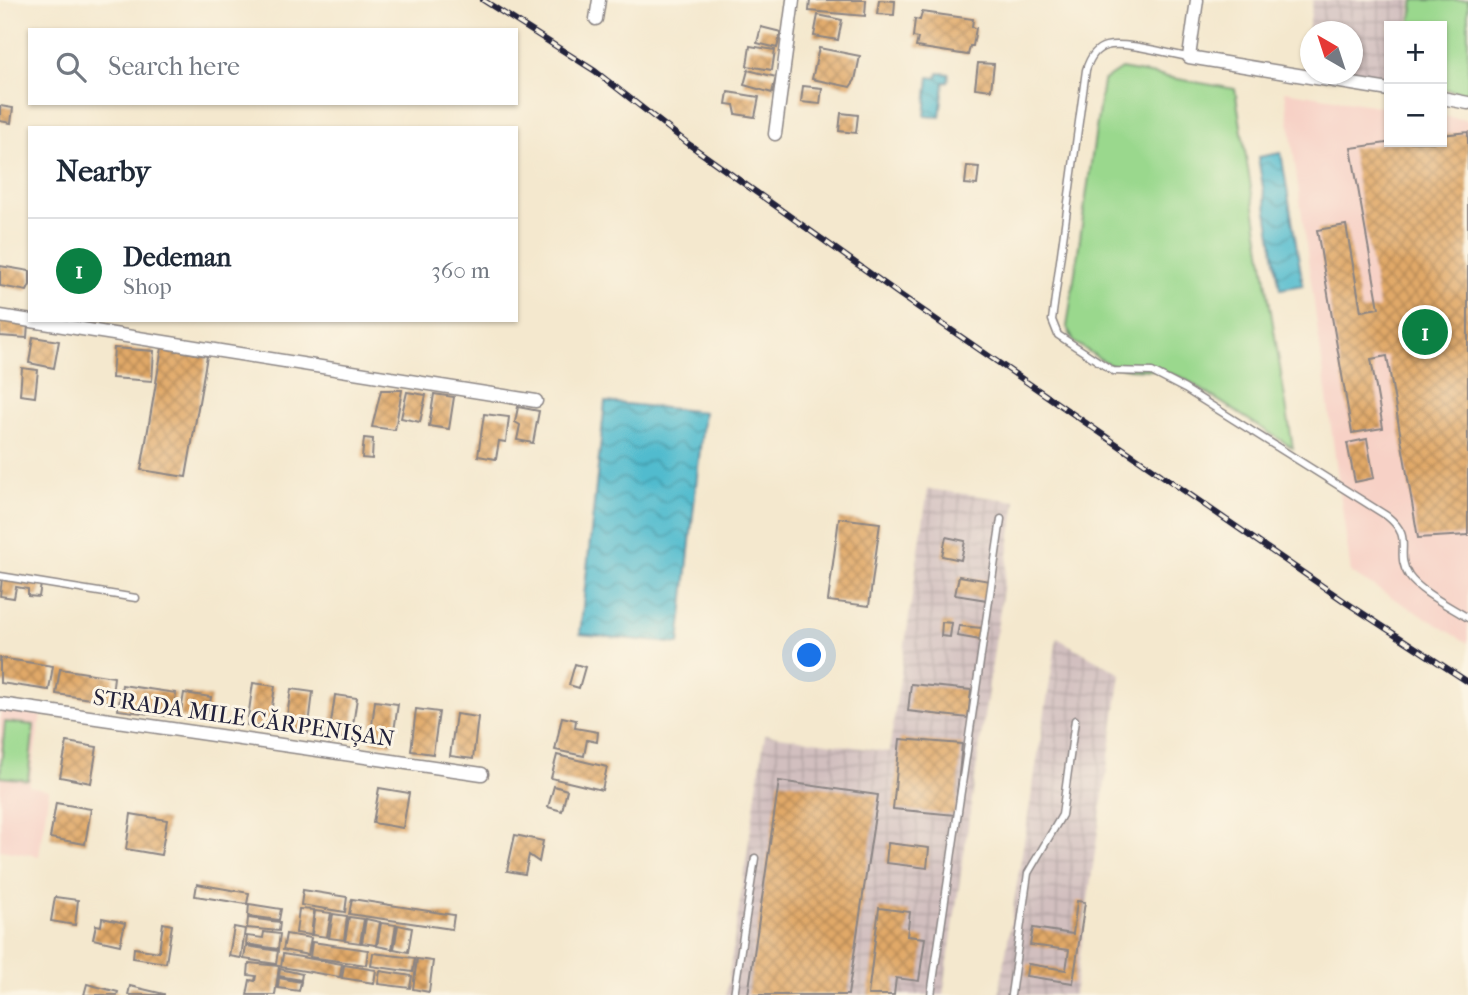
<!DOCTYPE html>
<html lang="en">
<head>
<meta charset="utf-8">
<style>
  :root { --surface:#fff; --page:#f2f2f3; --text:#1f2937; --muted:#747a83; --line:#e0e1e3; --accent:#0b8043 }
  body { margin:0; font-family:"IM FELL French Canon",serif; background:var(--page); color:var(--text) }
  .controls { position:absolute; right:21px; top:21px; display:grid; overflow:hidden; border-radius:0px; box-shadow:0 2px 5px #0004 }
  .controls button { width:63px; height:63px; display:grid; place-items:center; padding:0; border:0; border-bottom:2px solid var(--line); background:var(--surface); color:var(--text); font:35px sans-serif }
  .compass { position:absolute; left:1300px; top:21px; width:63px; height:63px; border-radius:50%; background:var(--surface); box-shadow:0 2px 5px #0004; rotate:321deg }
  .you { position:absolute; left:810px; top:656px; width:24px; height:24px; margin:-18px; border:5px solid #fff; border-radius:50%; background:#1a73e8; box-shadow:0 0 0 10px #1a73e833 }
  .badge { display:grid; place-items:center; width:46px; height:46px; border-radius:50%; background:var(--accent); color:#fff; font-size:23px; font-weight:700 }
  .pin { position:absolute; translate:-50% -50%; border:4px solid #fff; box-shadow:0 2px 7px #0006 }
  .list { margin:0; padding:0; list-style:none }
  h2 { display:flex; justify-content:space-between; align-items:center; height:91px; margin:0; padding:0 28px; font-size:30px }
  h2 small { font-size:23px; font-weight:400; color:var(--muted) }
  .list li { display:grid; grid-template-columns:46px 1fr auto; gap:21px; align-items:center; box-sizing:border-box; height:105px; padding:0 28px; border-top:2px solid var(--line) }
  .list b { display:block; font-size:26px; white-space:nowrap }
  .list p { margin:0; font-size:23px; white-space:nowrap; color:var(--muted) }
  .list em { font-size:23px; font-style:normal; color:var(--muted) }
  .icon { flex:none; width:38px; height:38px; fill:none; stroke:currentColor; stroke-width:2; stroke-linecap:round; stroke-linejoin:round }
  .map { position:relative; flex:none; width:1468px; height:995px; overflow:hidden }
  .search { position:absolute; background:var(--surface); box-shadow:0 2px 5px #0004; left:28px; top:28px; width:490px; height:77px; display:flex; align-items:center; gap:18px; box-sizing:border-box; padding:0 24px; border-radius:0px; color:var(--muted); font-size:26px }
  .panel { position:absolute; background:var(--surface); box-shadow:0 2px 5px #0004; left:28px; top:126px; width:490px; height:196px; border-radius:0px }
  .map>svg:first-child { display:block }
  .built { fill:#f7d1c6 }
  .industrial { fill:url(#industrial-grid) }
  .grass { fill:#9ad88d; stroke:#5e7d64; stroke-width:2 }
  .water { fill:url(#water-waves); stroke:#3a6e84; stroke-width:2 }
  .building { fill:url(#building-cross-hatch) }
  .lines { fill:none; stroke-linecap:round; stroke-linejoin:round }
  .lane-casing { stroke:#8b8584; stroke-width:9 }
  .street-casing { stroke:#8b8584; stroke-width:15 }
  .lane { stroke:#fff; stroke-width:6 }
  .street { stroke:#fff; stroke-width:12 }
  .rail-casing { stroke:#22223b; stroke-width:6 }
  .rail { stroke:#fcf5e5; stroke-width:3.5; stroke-dasharray:10; stroke-linecap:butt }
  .labels { text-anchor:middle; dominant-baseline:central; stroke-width:6; stroke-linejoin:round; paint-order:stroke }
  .street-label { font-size:23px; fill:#22223b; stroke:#fcf5e5 }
</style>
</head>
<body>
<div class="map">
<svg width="1468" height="995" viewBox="0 0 1468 995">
  <defs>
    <pattern id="industrial-grid" width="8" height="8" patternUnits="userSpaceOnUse" patternTransform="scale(1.75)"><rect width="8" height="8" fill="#d2bfbf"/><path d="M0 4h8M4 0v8" fill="none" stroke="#b4a4a5"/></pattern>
    <pattern id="water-waves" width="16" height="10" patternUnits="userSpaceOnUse" patternTransform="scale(1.75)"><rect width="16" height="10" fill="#51bbce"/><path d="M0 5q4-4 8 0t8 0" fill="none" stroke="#4398a8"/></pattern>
    <pattern id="building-cross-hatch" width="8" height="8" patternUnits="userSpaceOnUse" patternTransform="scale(1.75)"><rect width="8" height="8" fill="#e1a968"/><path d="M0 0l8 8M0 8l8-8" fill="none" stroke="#b68957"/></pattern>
  </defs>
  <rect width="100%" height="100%" fill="#fcf5e5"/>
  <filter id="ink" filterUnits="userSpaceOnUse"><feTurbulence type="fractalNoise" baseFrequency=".0143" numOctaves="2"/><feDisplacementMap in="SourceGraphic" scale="14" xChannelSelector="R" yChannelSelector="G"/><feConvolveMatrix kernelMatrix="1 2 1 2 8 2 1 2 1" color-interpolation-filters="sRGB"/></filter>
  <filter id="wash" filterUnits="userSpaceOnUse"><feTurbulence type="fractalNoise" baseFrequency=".00686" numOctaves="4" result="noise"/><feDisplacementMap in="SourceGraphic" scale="28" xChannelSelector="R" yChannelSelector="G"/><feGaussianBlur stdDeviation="1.57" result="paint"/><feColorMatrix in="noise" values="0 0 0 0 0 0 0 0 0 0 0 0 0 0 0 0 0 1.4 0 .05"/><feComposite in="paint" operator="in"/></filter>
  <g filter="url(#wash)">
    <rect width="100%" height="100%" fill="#f4e8ce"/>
    <path class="built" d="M1285,91L1389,108V142H1442V116L1468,120V643L1351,573Z
      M0,709L41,715L29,786L49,790L39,856L0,850Z"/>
    <path class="industrial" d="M1313,0H1412L1408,26H1389V82L1343,74H1352V32H1310V68L1303,66Z
      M928,489L1016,501L943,995H726L765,734L889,752Z
      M1057,638L1121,674L1074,995H999Z"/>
    <path class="grass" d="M1414,0H1468V93L1442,89V26H1410Z
      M1121,69L1235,89L1293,448L1183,378L1159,370L1130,369L1110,365L1074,342L1067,327L1103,81Z
      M5,722L34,725L28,780L0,777Z"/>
    <path class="water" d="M938,73L949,74L948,82H944L940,117L925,116L929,77L937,78Z
      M1281,153L1303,285L1280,289L1258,157Z
      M605,402L704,412L679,644L580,634Z"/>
    <g id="blocks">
      <path class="building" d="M810,0H866L865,16L809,11Z
        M879,0L895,1L894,15L877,14Z
        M922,12L973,19L972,27L976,28L973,46H970L968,55L916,47L918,38L913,37L915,19L920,20Z
        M818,15L842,20L838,40L814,36Z
        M761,27L781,32L777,48L757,43Z
        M750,46L775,50L772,70L747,66Z
        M819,48L860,56L855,80L850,87L812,79Z
        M978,63L994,64L991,90L975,88Z
        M748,70L776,77L772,93L744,85Z
        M803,86L822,88L820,104L801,102Z
        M728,92L759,97L755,117L736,114L734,105L726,104Z
        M0,106L13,108L11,123L0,121Z
        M841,113L858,115L856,133L839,131Z
        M1468,132V535L1418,538L1387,356L1371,359L1383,428L1352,433L1317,230L1346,225L1361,311L1379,308L1351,148L1394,142H1442V135Z
        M967,166L979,167L977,185L965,184Z
        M0,266L30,271V285L27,291L0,286Z
        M0,321L28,323L27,338L0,336Z
        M33,337L59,341L54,368L29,363Z
        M114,348L154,351L152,381L112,378Z
        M162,348L207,356L186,477L141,470Z
        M22,368L38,370L35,397L20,395Z
        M381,390H402L395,430L372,427Z
        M407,392L426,395L420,422L401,418Z
        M434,394L454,397L449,429L429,426Z
        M518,407L539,411L533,443L517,440L520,425L515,422Z
        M484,414L509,417L506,442L499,441L496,459L478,456Z
        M364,438L373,439L372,459L362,458Z
        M1367,439L1374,478L1355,482L1347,443Z
        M839,518L880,523L869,606L828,601Z
        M946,537L965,541L961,560L942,556Z
        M959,576L990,581L987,600L955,595Z
        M2,578L41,584L39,597L28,596V589L16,587L14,598L0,596Z
        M942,622L952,623L950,637L941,636Z
        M959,626L982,628L981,640L957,636Z
        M0,658L53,666L49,690L0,683Z
        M575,664L585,667L579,688L569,685Z
        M60,669L114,677L111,702L56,694Z
        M253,683L275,686L269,727L247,725Z
        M911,684L971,690L968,718L908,711Z
        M122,685L176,693L173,717L118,710Z
        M291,689L313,692L308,733L285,730Z
        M184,693L211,697L207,721L180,717Z
        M335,695L357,698L351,739L329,737Z
        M375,701L398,704L392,745L370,742Z
        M416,709L439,712L433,754L411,751Z
        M456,714L478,717L473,759L450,756Z
        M562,717L576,720L575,728L598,732L597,742L587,740L584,756L555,750Z
        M900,739L962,744L955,815L893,809Z
        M67,742L97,747L91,783L60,777Z
        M557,755L607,767L602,790L551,778Z
        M779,781L878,795L848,995H748Z
        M554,786L567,790L562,811L548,807Z
        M379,788L409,793L403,828L373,823Z
        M56,803L91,809L85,844L50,838Z
        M131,814L167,820L161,855L126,849Z
        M515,835L543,841L539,862L529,855L525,874L507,871Z
        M888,843L929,848L927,868L886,863Z
        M197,884L249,893L247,904L195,896Z
        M303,890L347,897L345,912L301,905Z
        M55,897L78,900L75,925L51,921Z
        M352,899L454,915L452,929L349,914Z
        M1077,901L1085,902L1073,983L1026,976L1028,964L1066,970L1069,950L1030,945L1033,928L1073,934Z
        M249,904L281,909L279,920L248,916Z
        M879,908L910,912L907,936L925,938L919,981L896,978L894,995H868Z
        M299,909L314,910L311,935L296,933Z
        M315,911L331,913L327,937L312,935Z
        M333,914L347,916L344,940L329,938Z
        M349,917L364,919L360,943L345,941Z
        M102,918L125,923L120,945L93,939L96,925L101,926Z
        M248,918L280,922L279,931L247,928Z
        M366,919L380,922L376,945L362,943Z
        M163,923L172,925L166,963L133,958L134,948L159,952Z
        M381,923L396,925L392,949L377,946Z
        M398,925L412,928L408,952L394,949Z
        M234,927L245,929L241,958L229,956Z
        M264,932L280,934L278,949L246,944L247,936L263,938Z
        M286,934L311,938L308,955L283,950Z
        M312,942L368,950L366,965L310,957Z
        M246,946L278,951L276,964L244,959Z
        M373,953L415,958L413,972L371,966Z
        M283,954L342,964L340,977L281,967Z
        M417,959L433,961L429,992L413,989Z
        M249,963L279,966L275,995H247L250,980L255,981L256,976L248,975Z
        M344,965L376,970L374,983L342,978Z
        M280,969L302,974L301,980L279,976Z
        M380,971L412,976L410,988L378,984Z
        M279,978L301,982L299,991L278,988Z
        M87,984L118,992L117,995H84Z
        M130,986L164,994V995H128Z"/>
    </g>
  </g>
  <g filter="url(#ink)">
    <use href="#blocks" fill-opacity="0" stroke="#8b8584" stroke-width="2"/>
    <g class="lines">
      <defs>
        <path id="lane" d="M1189,57C1169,54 1125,41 1106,46C1094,49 1089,60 1086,70L1052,320L1058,335L1113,371L1152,372L1185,389L1387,516C1416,539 1393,551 1409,576C1420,592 1451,607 1468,618
          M0,576L136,598
          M734,995L755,858
          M931,995L1001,519
          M1011,995L1028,873L1062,815L1075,720"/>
        <path id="street" d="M1197,0L1189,57L1389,90
          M596,19L599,0
          M1442,98L1468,103
          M775,134L793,0
          M0,316L536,401
          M0,704L482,774"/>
      </defs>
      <use href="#lane" class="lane-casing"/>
      <use href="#street" class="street-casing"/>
      <use href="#lane" class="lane"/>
      <use href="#street" class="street"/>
      <defs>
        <path id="rail" d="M483,0L595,71L690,145L899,294L1344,601L1468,682"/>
      </defs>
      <use href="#rail" class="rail-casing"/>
      <use href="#rail" class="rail"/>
    </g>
  </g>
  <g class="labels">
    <g class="street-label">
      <text transform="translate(244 718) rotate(8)">STRADA MILE CĂRPENIȘAN</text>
    </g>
  </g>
</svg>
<div class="controls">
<button>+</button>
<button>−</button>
</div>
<svg class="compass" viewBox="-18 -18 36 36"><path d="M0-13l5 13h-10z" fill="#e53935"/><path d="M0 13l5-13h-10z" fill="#747a83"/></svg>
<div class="you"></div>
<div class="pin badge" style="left:1425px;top:332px">1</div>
<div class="search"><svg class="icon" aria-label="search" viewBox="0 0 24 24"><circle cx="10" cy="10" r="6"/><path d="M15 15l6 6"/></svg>Search here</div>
<section class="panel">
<h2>Nearby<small></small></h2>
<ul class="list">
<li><span class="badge">1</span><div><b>Dedeman</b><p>Shop</p></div><em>360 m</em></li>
</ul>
</section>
</div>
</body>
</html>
